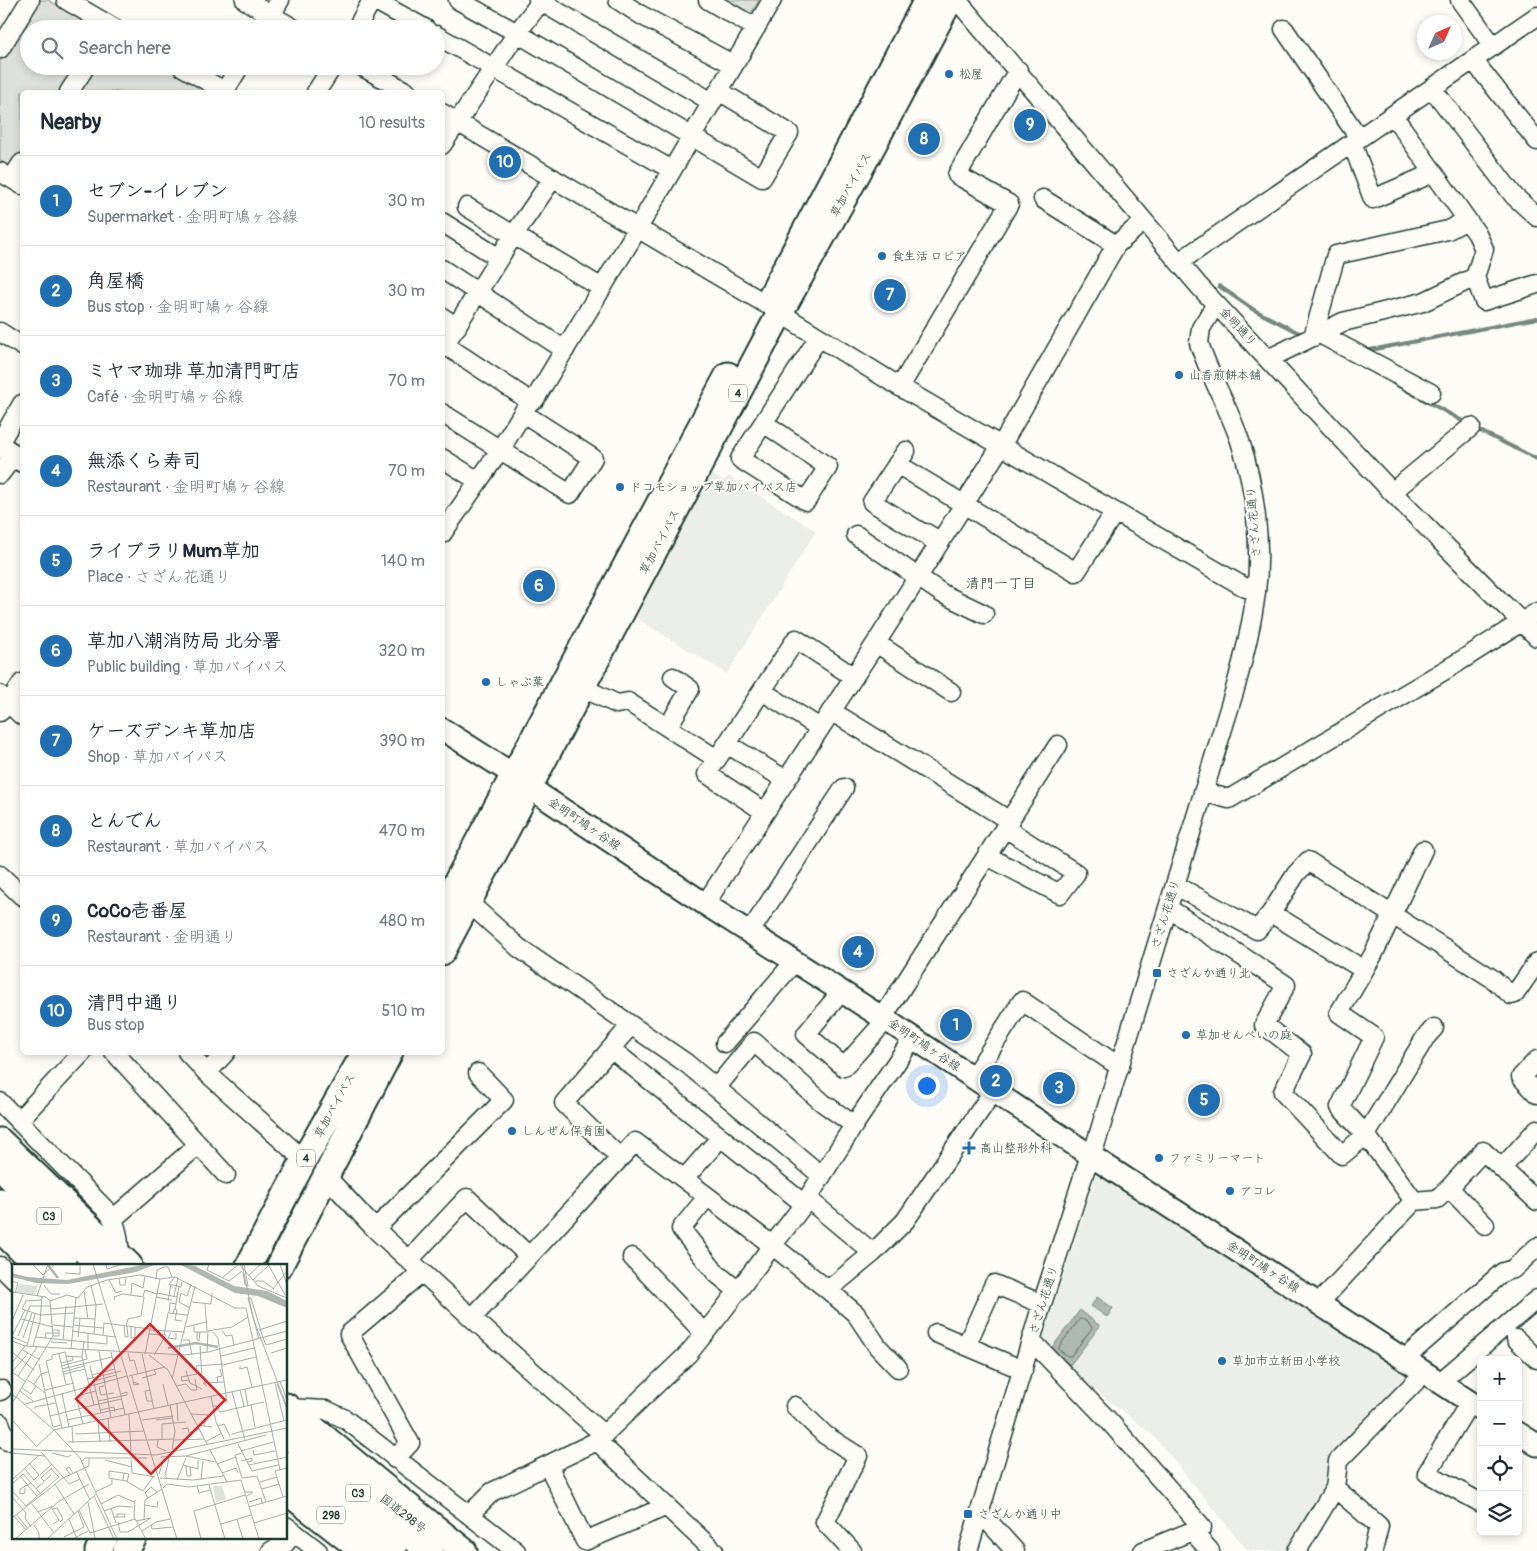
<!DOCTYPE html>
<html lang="en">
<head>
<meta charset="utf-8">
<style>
  :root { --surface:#fff; --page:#f2f2f3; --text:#1f2937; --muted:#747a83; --line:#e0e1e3; --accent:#1f6fb2 }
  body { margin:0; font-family:Pangolin,"Klee One",sans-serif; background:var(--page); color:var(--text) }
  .controls { position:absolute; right:15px; bottom:15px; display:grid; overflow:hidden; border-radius:8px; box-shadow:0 2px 8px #0003 }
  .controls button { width:45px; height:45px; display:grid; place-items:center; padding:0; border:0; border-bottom:1px solid var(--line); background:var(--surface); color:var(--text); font:25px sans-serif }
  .compass { position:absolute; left:1417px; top:15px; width:45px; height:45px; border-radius:50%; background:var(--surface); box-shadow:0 2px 8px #0003; rotate:45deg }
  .you { position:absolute; left:926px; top:1085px; width:18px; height:18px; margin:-12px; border:4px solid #fff; border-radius:50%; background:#1a73e8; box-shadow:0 0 0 8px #1a73e833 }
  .badge { display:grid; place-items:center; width:32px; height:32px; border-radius:50%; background:var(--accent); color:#fff; font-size:16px; font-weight:700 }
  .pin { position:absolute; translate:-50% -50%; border:2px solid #fff; box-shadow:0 1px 5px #0006 }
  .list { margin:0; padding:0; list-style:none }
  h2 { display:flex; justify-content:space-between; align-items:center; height:65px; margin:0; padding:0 20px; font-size:21px }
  h2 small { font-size:16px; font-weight:400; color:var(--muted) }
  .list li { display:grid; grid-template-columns:32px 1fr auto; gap:15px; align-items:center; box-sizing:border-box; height:90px; padding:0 20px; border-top:1px solid var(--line) }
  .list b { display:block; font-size:19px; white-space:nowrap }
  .list p { margin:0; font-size:16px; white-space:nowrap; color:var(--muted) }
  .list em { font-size:16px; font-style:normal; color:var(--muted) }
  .icon { flex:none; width:28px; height:28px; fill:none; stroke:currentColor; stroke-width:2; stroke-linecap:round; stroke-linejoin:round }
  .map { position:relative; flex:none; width:1537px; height:1551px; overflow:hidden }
  .search { position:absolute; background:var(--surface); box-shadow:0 2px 8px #0003; left:20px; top:20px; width:425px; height:55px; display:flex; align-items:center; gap:12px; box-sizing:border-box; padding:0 18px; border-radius:28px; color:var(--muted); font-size:19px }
  .panel { position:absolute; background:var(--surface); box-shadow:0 2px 8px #0003; left:20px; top:90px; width:425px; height:965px; border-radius:8px }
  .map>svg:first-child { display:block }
  .built { fill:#eceee9 }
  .green { fill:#dde0db; stroke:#7e8e88 }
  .water { fill:#aeb8b1; stroke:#75877f }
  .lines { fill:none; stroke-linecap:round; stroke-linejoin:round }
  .shore { stroke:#586e66; stroke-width:1 }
  .stream { stroke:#75877f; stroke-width:4 }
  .minor-casing { stroke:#1f3d34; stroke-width:21 }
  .major-casing { stroke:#1f3d34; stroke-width:25 }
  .highway-casing { stroke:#1f3d34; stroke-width:29 }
  .minor { stroke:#fdfcf7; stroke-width:18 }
  .major { stroke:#fdfcf7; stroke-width:21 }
  .highway { stroke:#fdfcf7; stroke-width:25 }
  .poi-dot { fill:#1f6fb2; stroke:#fdfcf7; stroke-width:2 }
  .labels { text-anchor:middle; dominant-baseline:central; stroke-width:4; stroke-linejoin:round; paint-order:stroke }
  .shield { fill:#fdfcf7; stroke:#62766e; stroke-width:1 }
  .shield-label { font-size:11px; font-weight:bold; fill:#1f3d34 }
  .poi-label { font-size:12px; fill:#1f3d34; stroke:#fdfcf7; text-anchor:start }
  .street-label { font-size:12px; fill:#1f3d34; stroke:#fdfcf7 }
  .neighbourhood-label { font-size:14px; fill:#1f3d34; stroke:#fdfcf7 }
  .inset-river { fill:none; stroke:#aeb8b1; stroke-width:2.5 }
  .inset-road { fill:none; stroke:#a4b0a9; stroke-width:1 }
  .view { fill:#d62828; fill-opacity:0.15; stroke:#d62828; stroke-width:2.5 }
  .inset-edge { fill:none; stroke:#1f3d34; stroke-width:2.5 }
</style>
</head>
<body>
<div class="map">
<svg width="1537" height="1551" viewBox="0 0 1537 1551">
  <rect width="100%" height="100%" fill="#fdfcf7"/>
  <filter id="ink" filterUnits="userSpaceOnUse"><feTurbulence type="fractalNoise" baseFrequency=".02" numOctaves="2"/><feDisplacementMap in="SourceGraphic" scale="10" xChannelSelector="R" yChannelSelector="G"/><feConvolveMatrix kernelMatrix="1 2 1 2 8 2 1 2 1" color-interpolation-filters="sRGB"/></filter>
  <g filter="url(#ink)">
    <path class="built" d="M710,473L724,481L728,476L816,531L727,674L636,618Z
      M1096,1175L1408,1375L1327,1460L1323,1488L1289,1551H1248L1153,1435L1040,1347Z"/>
    <path class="green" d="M37,0H48L98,29H29V66H164L210,92H22V179L0,165V62Z
      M719,0H759L748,18Z"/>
    <path class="water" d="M1097,1297L1113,1308L1107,1317L1091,1306Z
      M1080,1310L1100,1326L1070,1365L1051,1349Z"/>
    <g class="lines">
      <path class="shore" d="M1080,1319C1084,1318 1091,1324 1092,1328L1071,1356H1068L1059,1350V1347Z"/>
      <path class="stream" d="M1219,286L1254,310L1303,335
        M1365,351L1537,318
        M1393,383L1468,424
        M1476,429L1537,459"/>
      <defs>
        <path id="minor" d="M66,0L116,29
          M245,0L295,29
          M374,0L426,29
          M458,0L517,33L762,178L789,133L719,91
          M538,0L712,102
          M618,0L641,15L734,65
          M708,0L756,28
          M957,0L1199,286L1392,492L1490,591L1537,637
          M1460,0L1493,46
          M263,29L280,0
          M356,29L372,0
          M1284,29L1359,138
          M436,35L672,170
          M0,49L30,0
          M1473,60L1537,141
          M181,66L226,92
          M361,66L407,92
          M1432,88L1514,196L1537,217
          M69,92L86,66
          M224,92L240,66
          M316,92L333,66
          M442,113L766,304
          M1393,115L1477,234L1484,249L1475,277
          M1352,143L1373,199L1433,173
          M442,145L517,33L542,0
          M0,172L22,185
          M12,178L22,163
          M1043,199L1116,245
          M467,207L602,288
          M442,222L499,258
          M1179,262L1537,16
          M442,269L565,350
          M780,313L900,387L1246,588L1256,591
          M442,317L457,327
          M0,332L22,346
          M1320,334L1431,393
          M1313,337L1336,255L1448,230L1467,220
          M445,345L530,401
          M442,349L513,236L553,178
          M1268,359L1343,322L1423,302L1475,277L1484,301L1537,284
          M900,387L1009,204L957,175L1018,70
          M442,413L570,494L593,458L523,413
          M764,423L828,467L806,501L740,459L819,337
          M0,442L22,404
          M906,451L872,502L924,534L926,533L931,536L930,538L939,544
          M442,458L478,481
          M897,464L1076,572L1115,512
          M0,474L14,456
          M1392,492L1471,427
          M442,534L500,450L530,401L535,399L638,228L772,0
          M856,535L943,594L984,614
          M876,643L951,692
          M583,688L617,704L628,702L717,759
          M762,691L820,728
          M0,695L22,716
          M831,711L1010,821
          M0,712L9,703L22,683
          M668,727L690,689L673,677
          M727,744L786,780
          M1203,792L1229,799L1457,663L1537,612
          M765,812L707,774L717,759L796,639L854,677
          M987,856L1060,894L1076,873L1005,828
          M0,875L22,896
          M1175,885L1257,930L1271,913
          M705,904L876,643L1001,446L1116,245L1144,221
          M467,905L478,911L519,948L686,1063L822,1176
          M1168,908L1286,985L1264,1025L1302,1054L1283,1092L1342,1155L1366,1135L1425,1038L1434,1028
          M750,932L844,788
          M1364,970L1271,913L1296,874L1308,861L1493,979L1511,995L1515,994L1537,962
          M842,991L806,1034L844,1067L886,1020
          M883,1017L1058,745
          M725,1043L795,961
          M611,1049L804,1204
          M114,1052L226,1175
          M187,1052L207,1073L304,1160
          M1537,1060L1521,1077L1537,1094
          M207,1073L226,1052
          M973,1077L1022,1001L1120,1067
          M716,1088L754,1042L823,1103L854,1125
          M0,1102L110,1214C118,1228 119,1240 120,1256
          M18,1121L83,1052
          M620,1158L564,1103L631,1025
          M1502,1168L1537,1129
          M325,1175L375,1229L472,1318L604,1435
          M684,1179L721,1137
          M707,1197L681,1229L716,1273L738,1291
          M808,1199L873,1253
          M1414,1201L1366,1135L1340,1107L1374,1037L1339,1013L1373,955L1423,850
          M113,1219L198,1145
          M1485,1225L1449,1188L1483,1151L1537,1201
          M375,1229L504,1100L478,1073
          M632,1257L704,1333
          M409,1260L467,1198L529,1256
          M0,1266L14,1280
          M828,1290L873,1253L905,1221L994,1090
          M1319,1303L1414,1201L1437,1199L1449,1188
          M472,1318L635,1142L772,1245L828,1290L856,1314L878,1347L898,1368
          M936,1333L1023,1370
          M1516,1339L1537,1359
          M1031,1340L1109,1421L1202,1527L1143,1551
          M966,1346L994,1284L1042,1304
          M1411,1353L1503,1272L1513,1269L1537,1247
          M1441,1383L1447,1376L1537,1299
          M0,1391L2,1390
          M1470,1402L1427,1473L1481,1503
          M795,1406L825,1435L858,1456L825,1522L852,1551
          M288,1408L326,1410L345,1419L516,1551
          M0,1423L7,1441L14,1438
          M597,1441L714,1551
          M395,1459L410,1443L349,1334L422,1272
          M548,1465L585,1541L667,1506
          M1335,1488L1379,1526L1373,1551
          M469,1515L492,1492L597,1441L688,1354L721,1313L804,1204L854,1125L913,1038
          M978,1516L989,1522L1015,1551
          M286,1526L318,1551
          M1192,1531L1210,1551
          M271,1551L284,1545L294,1532
          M968,1551L1042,1304L1090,1155L1095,1146L1235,689C1244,657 1252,625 1256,592C1262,545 1255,486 1240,441C1229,408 1210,377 1199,343L1201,328L1216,304
          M1297,1551L1335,1488L1338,1461L1425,1372"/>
        <path id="major" d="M0,446L22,461
          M442,729L514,775L530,788L705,904L886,1020L1105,1165L1481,1409
          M1518,1433L1537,1445"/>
        <path id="highway" d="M772,294L927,0
          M442,909L728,375
          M442,952L780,313L870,151L950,0
          M0,1141L129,1265
          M0,1167L99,1265
          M0,1201L64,1265
          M0,1229L36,1265
          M249,1265L304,1160L365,1052
          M280,1265L390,1052
          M286,1406L389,1491L464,1551
          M286,1434L382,1514L430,1551
          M286,1464L394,1551
          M286,1491L363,1551
          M98,1551L105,1537
          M126,1551L134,1537"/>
      </defs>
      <use href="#minor" class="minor-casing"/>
      <use href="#major" class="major-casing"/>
      <use href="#highway" class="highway-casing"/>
      <use href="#minor" class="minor"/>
      <use href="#major" class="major"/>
      <use href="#highway" class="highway"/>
    </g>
  </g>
  <g class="poi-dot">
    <circle cx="949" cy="74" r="5"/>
    <circle cx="882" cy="256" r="5"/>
    <circle cx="1179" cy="375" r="5"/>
    <circle cx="620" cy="487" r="5"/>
    <circle cx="486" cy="682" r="5"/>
    <rect x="1152" y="968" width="10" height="10" rx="2.5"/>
    <circle cx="1186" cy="1035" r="5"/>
    <circle cx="512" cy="1131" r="5"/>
    <path d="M966.5 1140.5h5v5h5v5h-5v5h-5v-5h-5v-5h5z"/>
    <circle cx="1159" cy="1158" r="5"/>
    <circle cx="1230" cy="1191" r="5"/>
    <circle cx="1222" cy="1361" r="5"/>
    <rect x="963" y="1509" width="10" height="10" rx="2.5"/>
  </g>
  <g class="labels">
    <g class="shield">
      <rect x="729" y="384.5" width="18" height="17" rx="4"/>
      <rect x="297" y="1149.5" width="18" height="17" rx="4"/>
      <rect x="36.5" y="1207.5" width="25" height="17" rx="4"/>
      <rect x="345.5" y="1484.5" width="25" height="17" rx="4"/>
      <rect x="317" y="1506.5" width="28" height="17" rx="4"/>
    </g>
    <g class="shield-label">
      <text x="738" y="393">4</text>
      <text x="306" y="1158">4</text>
      <text x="49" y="1216">C3</text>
      <text x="358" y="1493">C3</text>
      <text x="331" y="1515">298</text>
    </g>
    <g class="poi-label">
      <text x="959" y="74">松屋</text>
      <text x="892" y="256">食生活 ロピア</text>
      <text x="1189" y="375">山香煎餅本舗</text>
      <text x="630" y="487">ドコモショップ草加バイパス店</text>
      <text x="496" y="682">しゃぶ葉</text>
      <text x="1167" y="973">さざんか通り北</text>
      <text x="1196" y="1035">草加せんべいの庭</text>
      <text x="522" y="1131">しんぜん保育園</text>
      <text x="980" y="1148">高山整形外科</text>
      <text x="1169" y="1158">ファミリーマート</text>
      <text x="1240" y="1191">アコレ</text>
      <text x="1232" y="1361">草加市立新田小学校</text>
      <text x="978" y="1514">さざんか通り中</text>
    </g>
    <g class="street-label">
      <text transform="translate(851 185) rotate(-61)">草加バイパス</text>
      <text transform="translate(1238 327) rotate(47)">金明通り</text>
      <text transform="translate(1254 522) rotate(-95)">さざん花通り</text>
      <text transform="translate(660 542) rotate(-62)">草加バイパス</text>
      <text transform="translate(584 824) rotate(34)">金明町鳩ヶ谷線</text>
      <text transform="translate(1166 914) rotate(-73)">さざん花通り</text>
      <text transform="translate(924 1045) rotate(34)">金明町鳩ヶ谷線</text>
      <text transform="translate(335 1106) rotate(-61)">草加バイパス</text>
      <text transform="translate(1263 1267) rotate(33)">金明町鳩ヶ谷線</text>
      <text transform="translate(1044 1300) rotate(-73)">さざん花通り</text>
      <text transform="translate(403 1514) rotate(38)">国道298号</text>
    </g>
    <g class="neighbourhood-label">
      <text x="1001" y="583">清門一丁目</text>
    </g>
  </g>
  <g transform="translate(12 1264)">
    <rect width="275" height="275" fill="#fdfcf7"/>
    <path d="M7,20L26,22L23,31L4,28ZM201,222H210L214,235L204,238Z" fill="#dde0db"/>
    <path d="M135,0H145L124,8L56,20L24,19L0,13V9L15,13L55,16ZM167,0L183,2L222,22L255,27L275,37V44L246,32L223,29Z" fill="#aeb8b1"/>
    <path class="inset-river" d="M36,1L46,14M156,84L184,79L206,83"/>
    <path class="inset-road" d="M20,0L31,11L43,0M81,0L165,275M94,0L95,5L111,0M197,0L195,6L217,17L230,7M230,0L241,54L275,143M232,0L236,22M256,0L273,31M268,0L275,21M231,8L233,21L236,22M53,9L68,10V0M236,12L249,0M163,13L157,20L169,23L170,18M210,14L227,0L246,22L275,34M107,15L108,21H113L114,14M144,15L145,6L152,3H156L160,13M97,16L104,29L110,27M241,16L257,1M0,17L6,19L3,29M243,17H251L262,25M32,21L39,30H48M79,22L84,41L82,70M261,25L275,7M72,27L76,55M0,28L34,33L38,37L41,72L4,133L0,131M145,29L165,33M169,29L167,38L178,44M169,29L175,32L179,20M119,31L120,19L131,24L133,12M25,32L36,0M131,32L133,26L145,30M162,32L166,14M144,33L160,36M103,36L102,33L111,30L132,33L129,52L116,55L114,62M13,37L30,36M14,37L10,45L28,51L62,49M38,37L55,31L66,34L75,23L95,16L128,11L148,15L163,13L223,44H234L241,77M156,37L159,20M180,38L199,40L200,29M164,40L167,22M193,40L195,67L220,63L236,53M39,45L91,40M157,49L158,39L164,40L163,46M161,50L162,45L165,46L163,56L170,57M62,54L83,55M9,55L41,63M0,57L11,31M41,61L61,63M61,61L91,64M112,61L113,73H116L115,62M119,62V74H123V63M182,62V68H195M174,63L194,58M41,66H47V72H41M138,66L173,68M210,66L214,72L220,71L222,82M247,66L275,57M60,67L103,73M185,68V76L187,77L188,68M201,68L206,74L215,139M159,69L156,74L164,75V69M137,70L154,71L142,91M91,71L92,59L138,65M152,71L156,49L175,51M0,72L13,46M6,72L18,42H39M0,73L15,79M23,73L95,80V72M66,73L68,55M11,74L20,49M33,74L34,69H47M251,74L254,81L275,75M247,75L236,34H239L251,74M51,76L54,42M171,76H177L180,91M0,77L13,82L172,91L196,88L275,67M241,77L268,206M39,78L55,79M15,82L23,50M21,82L28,58L30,32M188,82L190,113H193V119M59,85L64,34M11,86L28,96M76,86V69M87,87L99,154M0,88L22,106M53,88L71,160M99,88L113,150M195,88L196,67M116,89L118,97L122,96L126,110M259,89L275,84M47,90L54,121M130,90L142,145M133,90L148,15M137,91L156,106L195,180M54,92L70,93M209,92L242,84M0,99L13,82M49,99L61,96L60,92M27,100L39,156L41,163L49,161M211,101L244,93M49,102L75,95L73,86M78,102L89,149M228,102V105L235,103L240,123M50,105L100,93M174,107L178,119L190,125M0,108L16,89M0,108L14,118M51,108L72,102M52,110L73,105M80,111L103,105M6,112L25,83M117,112L153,103M120,112L122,121L127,120L121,118M130,114L144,110L142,106M76,115L109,107M160,115L183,22M16,116L33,129M177,116L170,117L169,113L185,110L184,102L211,100M82,117L104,111M268,117L275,136M206,118L205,113L210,112L208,105M263,119L272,157M22,120L29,110L36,108M151,120L156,141M265,120L275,145M92,122L87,123L89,131L102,129M164,122L174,120L179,126H185L183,115M195,122L191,119L213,118M10,124L19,130L24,122M233,125L236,142M33,126L62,119M138,126L133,127L135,137H140M228,126L232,142M8,127L21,137M220,128L233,176M50,130L57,163M65,132L84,127M199,132L204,158L212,175M86,137L115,131V128L109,130M0,139L4,133L42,166L275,116M13,140L115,112M165,140L166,157M82,141L110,135M158,141L163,167L160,186M239,141L243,163M201,142H205L208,148L252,138M23,145V143L44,139M88,146L102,143L103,148M117,150L119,188M179,150L196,151L192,161M38,152L82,141L70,93L72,78M96,154L98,178M0,156L25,183M55,156L112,144M130,156L161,152M144,156L161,154M86,157L88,178M185,161L200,163M60,162L61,179M206,162L212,160L218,172M50,164L34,97L40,95V91L53,88M170,165L176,164L177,169L187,165M63,170L132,167M220,170L275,156M136,176L162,175M146,176L145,183L154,187M150,176V160L174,158M162,176L192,175M56,178L134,176M193,178L210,169M226,180L240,207L266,201M25,182L42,166L68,194L105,275M0,185L144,191L275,164M198,186L215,218M241,186L242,191L263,187M229,187L261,178M29,188L57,220L68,215M0,189L33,192M40,189L56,193L59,191M230,189L223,191L230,214M174,192L204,198M149,193L174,192L254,171M93,196L120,203M119,196L120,209L143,213M70,197L73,194H135M229,197L240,194V197L235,198M205,200L224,193M171,201L186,205V196M237,201L275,193M174,202L175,212H179L178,203M12,204L22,216L27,211L17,199M64,207L78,236M112,209L97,207V214L114,217L131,227L141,213M210,209L224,204L226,209M58,210L54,205L57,203L61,209M147,210L152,195M28,211L40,200M8,212L25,232M148,214L181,216L211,212M230,214L245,212L254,238M156,215L153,212L157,194M0,216L26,192M111,216L112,209L117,210L115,218M165,216L174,194M189,216L191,197M32,217L29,214L40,204M248,218L265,213M0,220L11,210L28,229M43,220L62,250M197,221L213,275M185,222L187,229L198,226M13,224V229L8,230V225L19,219M151,224L155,220L177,223L229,216L247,275M24,225L39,211M250,225L267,220M0,227L14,242L47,213L39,205M83,228L100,220V215M233,228H241L235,232M82,232L102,275M0,233L14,249L13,254L19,263M271,233L263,207L275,204M136,234L133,229L139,223L145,228M123,236L122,253L134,275M76,238L83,274M237,238L249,234L250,239M20,240L42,269M89,240L106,231L122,238M132,241L145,243L146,237M39,243L47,256L41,260M237,243L275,232M99,244L104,259M41,245L45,244L51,255L48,258M67,246L78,269L123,255M66,247L72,263M92,247L106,242L121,243M26,248L41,242M4,250L16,265M2,252L14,266M101,253H113L112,250H105V253M0,254L51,214L77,202V194M57,255L65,275M225,255L231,275M132,256L133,236L150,225M106,258L108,268H116L139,254L124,257M242,259L275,249M139,260L140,265L161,263M209,260L239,251M22,261L27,269V275M130,267L144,258L158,255M52,273L72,263M3,275L46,238L77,220M35,275L84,230M61,275L76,267M189,275L182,247L233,231"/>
    <path class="view" d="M138,60L213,136L139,210L64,135Z"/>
    <rect width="275" height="275" class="inset-edge"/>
  </g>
</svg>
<div class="controls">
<button>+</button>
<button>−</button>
<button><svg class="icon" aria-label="locate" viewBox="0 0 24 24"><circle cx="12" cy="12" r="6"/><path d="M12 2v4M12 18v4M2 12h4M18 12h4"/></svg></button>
<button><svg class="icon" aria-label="layers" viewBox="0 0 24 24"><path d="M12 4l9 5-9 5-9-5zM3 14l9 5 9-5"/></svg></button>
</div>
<svg class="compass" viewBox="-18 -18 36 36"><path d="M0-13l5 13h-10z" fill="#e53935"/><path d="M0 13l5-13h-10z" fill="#747a83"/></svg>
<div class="you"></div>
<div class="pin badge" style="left:956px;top:1025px">1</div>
<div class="pin badge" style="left:996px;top:1081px">2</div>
<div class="pin badge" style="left:1059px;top:1088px">3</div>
<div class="pin badge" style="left:858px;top:952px">4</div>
<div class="pin badge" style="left:1204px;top:1100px">5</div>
<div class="pin badge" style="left:539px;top:586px">6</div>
<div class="pin badge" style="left:890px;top:295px">7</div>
<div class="pin badge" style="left:924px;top:139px">8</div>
<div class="pin badge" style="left:1030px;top:125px">9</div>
<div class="pin badge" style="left:505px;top:162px">10</div>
<div class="search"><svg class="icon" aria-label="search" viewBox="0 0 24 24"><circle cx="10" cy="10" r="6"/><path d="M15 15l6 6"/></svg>Search here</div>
<section class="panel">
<h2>Nearby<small>10 results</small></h2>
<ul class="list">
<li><span class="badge">1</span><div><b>セブン-イレブン</b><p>Supermarket · 金明町鳩ヶ谷線</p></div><em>30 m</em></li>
<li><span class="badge">2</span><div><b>角屋橋</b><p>Bus stop · 金明町鳩ヶ谷線</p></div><em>30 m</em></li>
<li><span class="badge">3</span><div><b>ミヤマ珈琲 草加清門町店</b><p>Café · 金明町鳩ヶ谷線</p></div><em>70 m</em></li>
<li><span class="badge">4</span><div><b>無添くら寿司</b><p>Restaurant · 金明町鳩ヶ谷線</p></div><em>70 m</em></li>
<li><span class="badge">5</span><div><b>ライブラリMum草加</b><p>Place · さざん花通り</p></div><em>140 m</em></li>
<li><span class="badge">6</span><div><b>草加八潮消防局 北分署</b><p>Public building · 草加バイパス</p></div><em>320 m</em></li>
<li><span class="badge">7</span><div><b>ケーズデンキ草加店</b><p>Shop · 草加バイパス</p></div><em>390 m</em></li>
<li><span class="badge">8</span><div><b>とんでん</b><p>Restaurant · 草加バイパス</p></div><em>470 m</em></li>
<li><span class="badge">9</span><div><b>CoCo壱番屋</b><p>Restaurant · 金明通り</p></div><em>480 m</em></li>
<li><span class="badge">10</span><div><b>清門中通り</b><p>Bus stop</p></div><em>510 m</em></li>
</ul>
</section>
</div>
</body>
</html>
